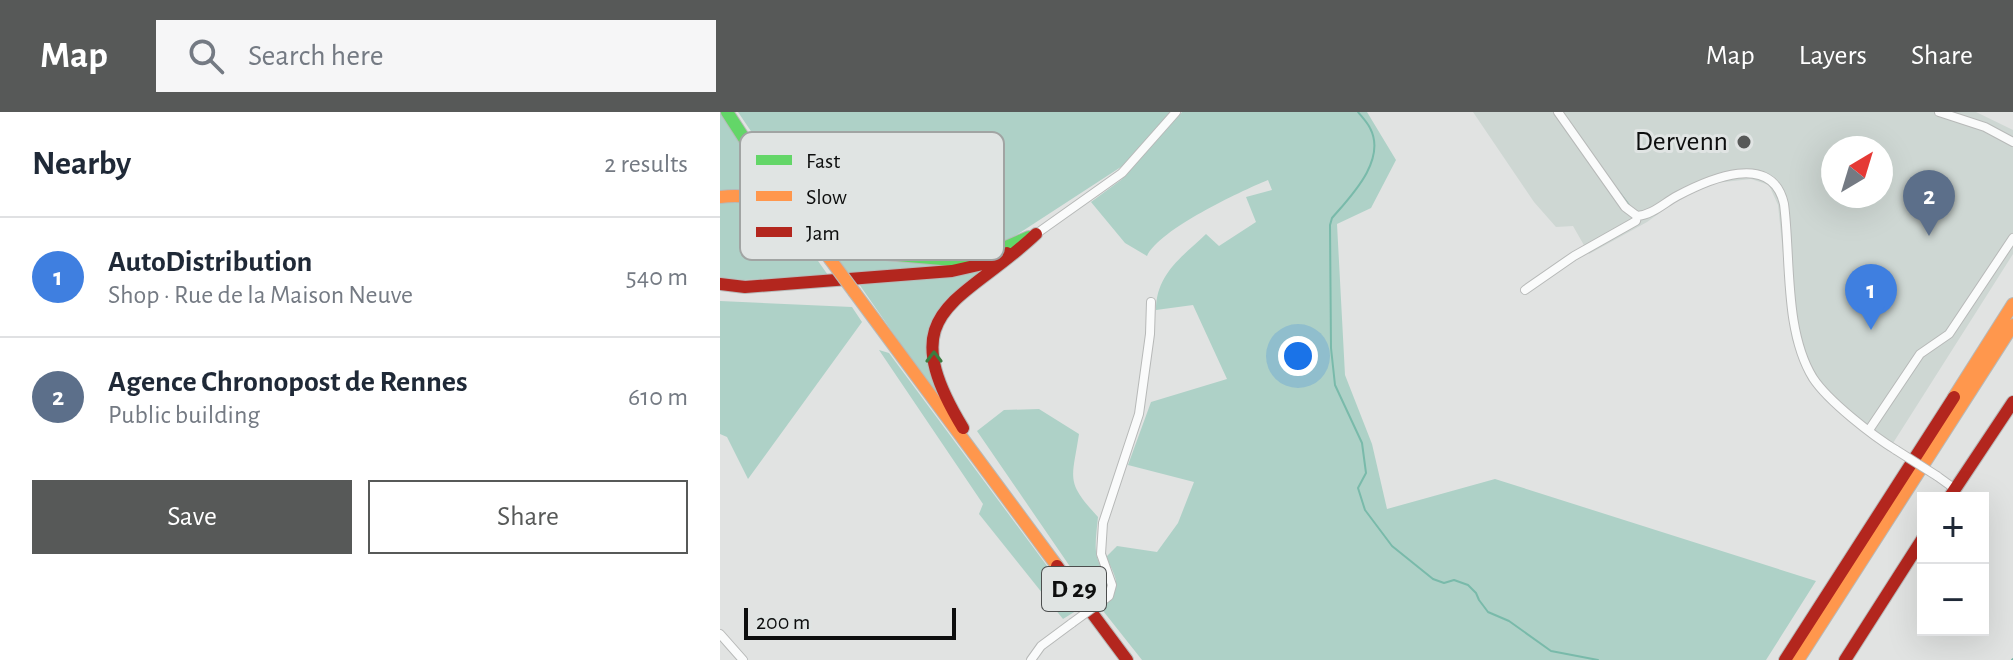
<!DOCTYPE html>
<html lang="en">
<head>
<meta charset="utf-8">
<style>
  :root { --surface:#fff; --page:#f6f6f7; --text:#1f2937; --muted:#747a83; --line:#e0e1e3; --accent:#575958 }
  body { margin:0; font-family:"Alegreya Sans",sans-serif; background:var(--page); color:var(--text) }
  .controls { position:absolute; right:24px; bottom:24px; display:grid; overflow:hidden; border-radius:0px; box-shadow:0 8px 32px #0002 }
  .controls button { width:72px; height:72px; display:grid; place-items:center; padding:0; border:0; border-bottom:2px solid var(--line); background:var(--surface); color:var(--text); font:40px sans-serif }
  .compass { position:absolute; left:1101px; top:24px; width:72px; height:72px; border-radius:50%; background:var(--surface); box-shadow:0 8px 32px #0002; rotate:38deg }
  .scale { position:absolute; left:24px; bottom:20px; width:212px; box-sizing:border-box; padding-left:8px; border:4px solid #0d0e0e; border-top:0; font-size:22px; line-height:28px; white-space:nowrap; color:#0d0e0e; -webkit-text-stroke:6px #e0e4e3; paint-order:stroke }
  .you { position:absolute; left:578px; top:244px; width:28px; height:28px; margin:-20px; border:6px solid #fff; border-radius:50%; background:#1a73e8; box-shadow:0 0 0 12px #1a73e833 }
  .badge { display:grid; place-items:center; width:52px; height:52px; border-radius:50%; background:var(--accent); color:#fff; font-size:26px; font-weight:700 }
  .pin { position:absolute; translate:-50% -66px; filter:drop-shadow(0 2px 4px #0008) }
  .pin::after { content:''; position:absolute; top:42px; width:28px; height:24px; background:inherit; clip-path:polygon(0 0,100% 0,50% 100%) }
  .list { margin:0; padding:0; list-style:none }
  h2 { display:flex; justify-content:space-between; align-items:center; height:104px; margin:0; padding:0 32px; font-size:34px }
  h2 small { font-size:26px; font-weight:400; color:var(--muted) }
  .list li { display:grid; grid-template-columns:52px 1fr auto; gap:24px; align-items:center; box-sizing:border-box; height:120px; padding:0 32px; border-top:2px solid var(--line) }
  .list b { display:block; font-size:30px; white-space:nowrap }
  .list p { margin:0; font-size:26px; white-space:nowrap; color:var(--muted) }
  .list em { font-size:26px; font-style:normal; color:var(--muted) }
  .actions { display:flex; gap:16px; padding:24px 32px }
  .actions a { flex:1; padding:18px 0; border:2px solid var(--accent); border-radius:0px; text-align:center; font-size:28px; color:var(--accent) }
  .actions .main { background:var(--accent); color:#fff }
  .icon { flex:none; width:44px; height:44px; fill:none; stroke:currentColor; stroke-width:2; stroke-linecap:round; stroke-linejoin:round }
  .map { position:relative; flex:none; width:1293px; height:548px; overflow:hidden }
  header { display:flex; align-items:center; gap:48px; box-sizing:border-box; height:112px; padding:0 40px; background:var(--accent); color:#fff }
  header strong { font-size:38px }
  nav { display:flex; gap:44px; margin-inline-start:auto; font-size:28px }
  .search { width:560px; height:72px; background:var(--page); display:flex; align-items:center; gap:20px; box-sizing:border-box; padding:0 28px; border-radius:0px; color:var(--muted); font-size:30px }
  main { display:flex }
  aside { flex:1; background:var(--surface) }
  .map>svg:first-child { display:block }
  .built { fill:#ced7d3; fill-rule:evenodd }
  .green { fill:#aed1c7 }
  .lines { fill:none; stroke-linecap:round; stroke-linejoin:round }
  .stream { stroke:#79baaa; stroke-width:2 }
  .street-casing { stroke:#b7b9b8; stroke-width:10 }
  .fast-casing { stroke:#b7b9b8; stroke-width:14 }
  .slow-casing { stroke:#b7b9b8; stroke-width:14 }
  .jam-casing { stroke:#b7b9b8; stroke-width:14 }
  .street { stroke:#fafbfb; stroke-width:8 }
  .fast { stroke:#63d668; stroke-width:12 }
  .slow { stroke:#ff974d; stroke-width:12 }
  .jam { stroke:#b3261e; stroke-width:12 }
  .street-bridge-casing { stroke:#b7b9b8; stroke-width:10; stroke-linecap:butt }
  .slow-bridge-casing { stroke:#b7b9b8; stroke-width:14; stroke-linecap:butt }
  .street-bridge { stroke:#fafbfb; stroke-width:8 }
  .slow-bridge { stroke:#ff974d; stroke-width:12 }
  .oneway { stroke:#3c7c40 }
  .poi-dot { fill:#575958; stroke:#e0e4e3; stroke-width:3 }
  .labels { text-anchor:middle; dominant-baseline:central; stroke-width:6; stroke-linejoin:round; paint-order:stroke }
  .shield { fill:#e0e4e3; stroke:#4c4e4e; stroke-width:2 }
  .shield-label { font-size:26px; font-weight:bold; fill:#0d0e0e }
  .poi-label { font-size:28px; fill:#0d0e0e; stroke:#e0e4e3; text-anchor:end }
  .key { fill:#e0e4e3; stroke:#a1a4a3; stroke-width:2 }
  .key-label { font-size:22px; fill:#0d0e0e }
</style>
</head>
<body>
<header>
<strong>Map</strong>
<div class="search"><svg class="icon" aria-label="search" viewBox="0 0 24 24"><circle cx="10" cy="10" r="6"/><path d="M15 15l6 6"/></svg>Search here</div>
<nav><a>Map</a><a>Layers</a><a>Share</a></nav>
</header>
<main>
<aside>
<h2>Nearby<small>2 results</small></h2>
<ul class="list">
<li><span class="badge" style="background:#3f7fe0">1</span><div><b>AutoDistribution</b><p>Shop · Rue de la Maison Neuve</p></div><em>540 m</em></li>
<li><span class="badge" style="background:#5c6f8a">2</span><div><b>Agence Chronopost de Rennes</b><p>Public building</p></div><em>610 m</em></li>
</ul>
<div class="actions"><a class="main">Save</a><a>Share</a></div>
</aside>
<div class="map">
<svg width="1293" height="548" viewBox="0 0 1293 548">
  <rect width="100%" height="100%" fill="#e1e3e2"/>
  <path class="built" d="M753,0H1256L1293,18V142L1168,339L1105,288L1085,262L1072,227L1058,93L1049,73L1031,67L995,71L959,87L927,110L869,142L853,114L836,115L814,90ZM1113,36H1161V84H1113Z"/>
  <path class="green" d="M18,0H450L407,51L295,124L270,136L254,140L230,142L129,132L103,118L84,98L75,74L62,65Z
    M462,0H647L676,48L651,96L617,112L625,263L652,332L667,397L775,367L1096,469L1046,548H422L380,495C403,477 398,469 386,445L397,434L437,440L458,411L474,370L408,353L431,290L507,267L473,193L436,198C436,162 462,145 486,122L499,134L536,110L526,85L552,78L548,68C519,80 440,117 427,144L405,131L371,90L401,68Z
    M0,1L61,92L0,81Z
    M8,88C66,87 77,121 108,163L24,168L0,166V92Z
    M100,126L117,136L242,153L128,161Z
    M265,158L232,182L210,257L219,287L139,172Z
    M0,189L132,195L142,210L28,367L7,325L0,322Z
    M159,238L169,241L359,497L343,507L259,402L263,392Z
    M319,297L359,322C352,368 345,369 378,405C377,417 374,434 377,445C383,467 399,472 375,491L257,319L284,298Z"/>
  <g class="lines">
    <path class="stream" d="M638,0C642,5 647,10 650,16C667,48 631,84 612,106L610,113L611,236L615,273L642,331L646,361L638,376L645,398L672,434L713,467L724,471L734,468L748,473L756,481L759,488L768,500L789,509L831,539L878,548
      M896,76L909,93
      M1292,548L1293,547"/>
    <defs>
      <path id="street" d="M838,0L905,95L917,104
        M1219,0L1265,15L1293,30
        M316,122L402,61L456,0
        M805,178L854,144L916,109L917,104C932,103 944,91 957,84C989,67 1052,39 1064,92C1071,146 1064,219 1093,266C1108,289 1153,324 1176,338
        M1149,318L1200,242L1229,222L1293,126
        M1217,364L1235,377
        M385,487L389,484L392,473L381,442L383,411L419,302L430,222L431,190
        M0,522L23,548
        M311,548L321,534L352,511"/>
      <path id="fast" d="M7,0L53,71
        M50,67L69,83L101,122L133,139L233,148L272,141L309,125"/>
      <path id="slow" d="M0,85C43,80 62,94 88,127
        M88,118L110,147
        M135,181L337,454
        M1234,285L1293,192
        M1078,548L1293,213"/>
      <path id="jam" d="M0,172L25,175L232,159L263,152L287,141
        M243,316C170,196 241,193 316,122
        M1229,386L1293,290
        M337,454L407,548
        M1065,548L1234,285
        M1125,548L1203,426"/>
    </defs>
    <use href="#street" class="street-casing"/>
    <use href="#fast" class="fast-casing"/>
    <use href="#slow" class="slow-casing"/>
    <use href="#jam" class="jam-casing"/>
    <use href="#street" class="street"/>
    <use href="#fast" class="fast"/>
    <use href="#slow" class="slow"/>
    <use href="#jam" class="jam"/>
    <defs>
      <path id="street-bridge" d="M1176,338L1217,364
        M352,511L385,487"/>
      <path id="slow-bridge" d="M110,147L135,181"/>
    </defs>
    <use href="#street-bridge" class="street-bridge-casing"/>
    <use href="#slow-bridge" class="slow-bridge-casing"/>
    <use href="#street-bridge" class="street-bridge"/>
    <use href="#slow-bridge" class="slow-bridge"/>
  </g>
  <defs><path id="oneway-chevron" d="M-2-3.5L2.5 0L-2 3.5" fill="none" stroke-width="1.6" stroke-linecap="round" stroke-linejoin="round" transform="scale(2)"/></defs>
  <use class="oneway" href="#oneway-chevron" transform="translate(214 245) rotate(-90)"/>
  <circle class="poi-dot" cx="1024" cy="30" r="8"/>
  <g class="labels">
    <rect class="shield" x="322" y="455" width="64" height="44" rx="6"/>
    <g class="shield-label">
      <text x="354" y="477">D 29</text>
    </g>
    <g class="poi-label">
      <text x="1008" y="30">Dervenn</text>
    </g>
  </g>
  <rect x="20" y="20" width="264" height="128" rx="12" class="key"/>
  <rect x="36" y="43" width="36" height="10" fill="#63d668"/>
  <rect x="36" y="79" width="36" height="10" fill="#ff974d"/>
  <rect x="36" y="115" width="36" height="10" fill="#b3261e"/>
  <g class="key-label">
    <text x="86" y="56">Fast</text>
    <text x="86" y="92">Slow</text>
    <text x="86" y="128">Jam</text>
  </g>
</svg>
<div class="controls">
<button>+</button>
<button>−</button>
</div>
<svg class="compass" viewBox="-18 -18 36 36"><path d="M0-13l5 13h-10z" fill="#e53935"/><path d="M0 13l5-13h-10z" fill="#747a83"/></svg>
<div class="scale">200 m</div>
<div class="you"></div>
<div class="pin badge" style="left:1151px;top:218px;background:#3f7fe0">1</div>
<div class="pin badge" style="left:1209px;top:124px;background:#5c6f8a">2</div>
</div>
</main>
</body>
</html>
